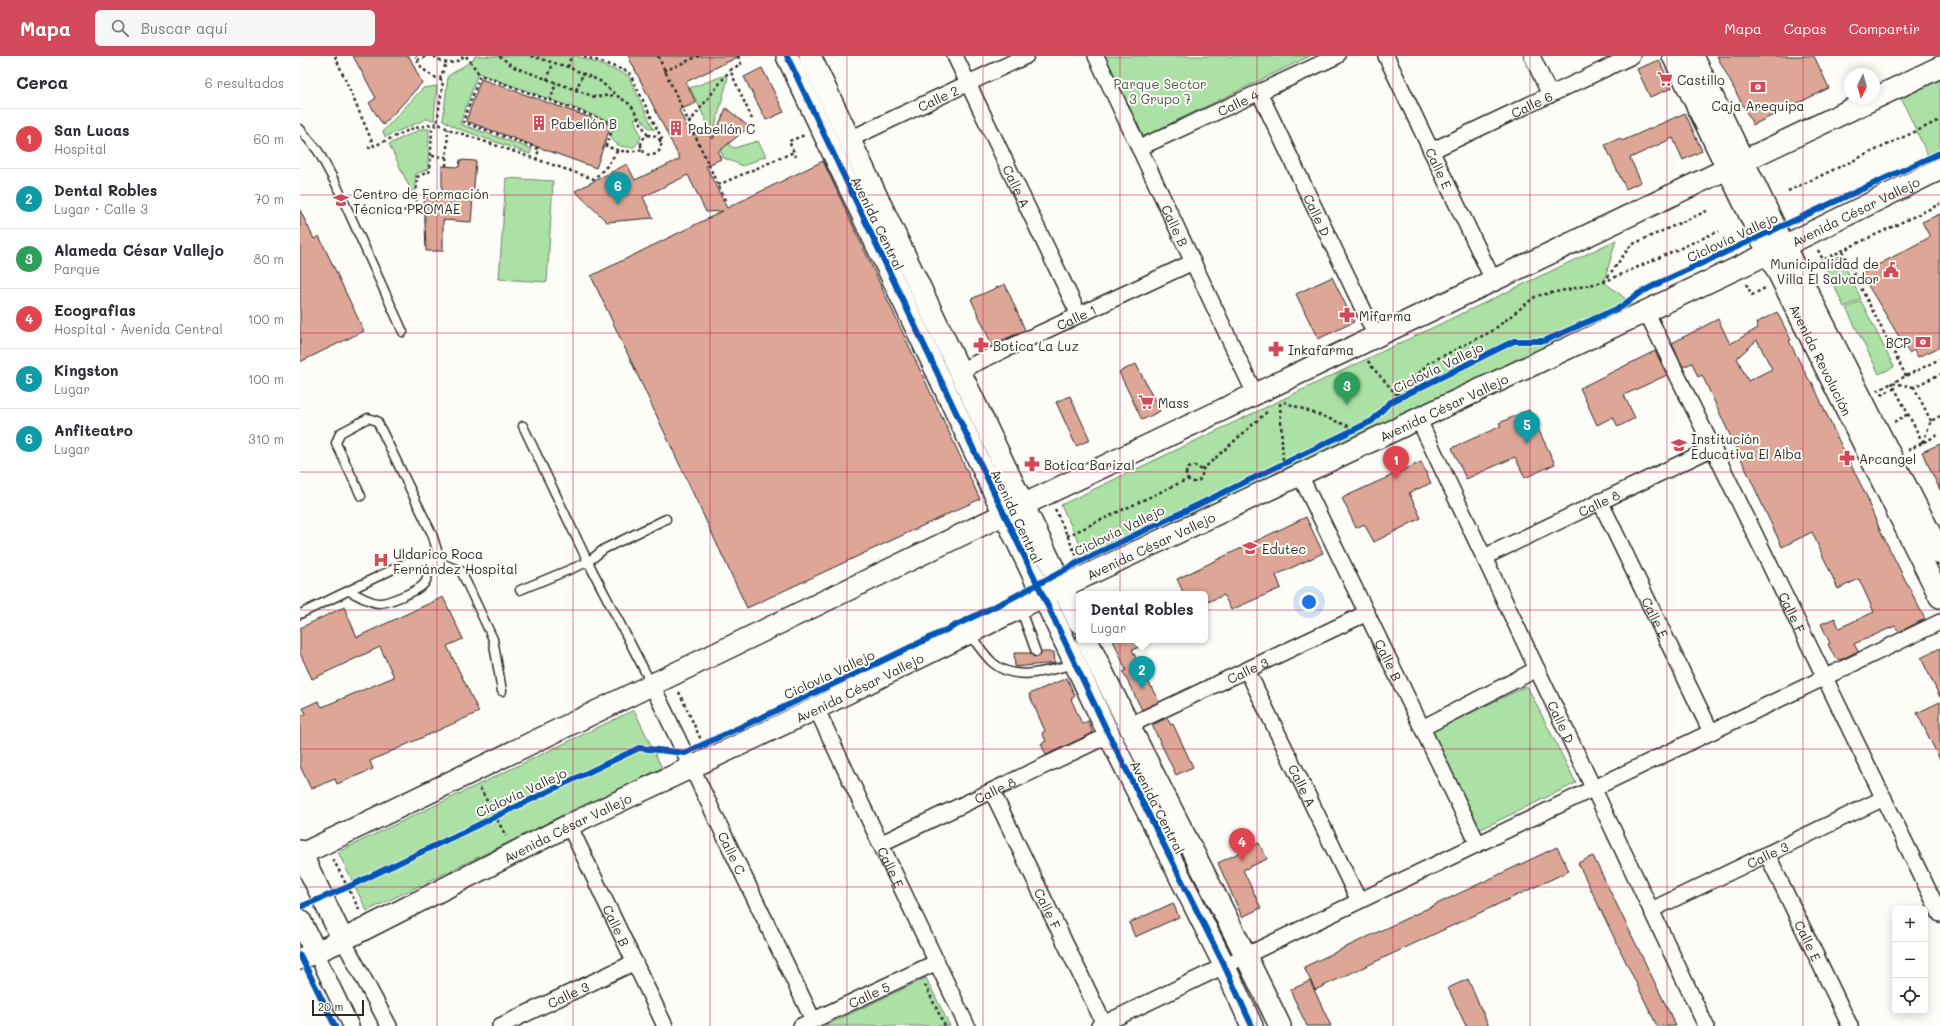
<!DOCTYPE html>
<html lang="es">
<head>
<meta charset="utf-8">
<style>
  :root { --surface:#fff; --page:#f7f7f7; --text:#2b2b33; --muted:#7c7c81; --line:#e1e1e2; --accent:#d1495b }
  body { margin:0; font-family:Mali,sans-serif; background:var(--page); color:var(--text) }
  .controls { position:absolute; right:12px; bottom:12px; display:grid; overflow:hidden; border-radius:6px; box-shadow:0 2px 10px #0003 }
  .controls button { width:36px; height:36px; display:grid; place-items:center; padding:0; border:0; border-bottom:1px solid var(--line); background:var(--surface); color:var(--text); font:20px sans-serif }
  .compass { position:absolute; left:1544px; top:12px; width:36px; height:36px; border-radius:50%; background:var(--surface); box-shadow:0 2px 10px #0003; rotate:185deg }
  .scale { position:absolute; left:12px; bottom:10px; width:52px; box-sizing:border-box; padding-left:4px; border:2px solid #2b2b2b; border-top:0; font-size:11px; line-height:14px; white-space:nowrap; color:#2b2b2b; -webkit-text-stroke:3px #fdfcf7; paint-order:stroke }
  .you { position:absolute; left:1009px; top:546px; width:14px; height:14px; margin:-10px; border:3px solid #fff; border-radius:50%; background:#1a73e8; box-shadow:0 0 0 6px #1a73e833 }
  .badge { display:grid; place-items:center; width:26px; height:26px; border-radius:50%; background:var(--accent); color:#fff; font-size:13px; font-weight:700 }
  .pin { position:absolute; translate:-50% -33px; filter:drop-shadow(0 1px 2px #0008) }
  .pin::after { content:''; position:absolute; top:21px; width:14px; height:12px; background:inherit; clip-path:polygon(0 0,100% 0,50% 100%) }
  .popup { position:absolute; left:776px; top:535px; width:132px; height:52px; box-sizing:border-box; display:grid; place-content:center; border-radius:6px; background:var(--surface); filter:drop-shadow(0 1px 3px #0005); font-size:13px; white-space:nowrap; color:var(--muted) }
  .popup b { font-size:15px; color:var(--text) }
  .popup::after { content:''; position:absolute; left:50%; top:100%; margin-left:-8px; border:8px solid transparent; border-top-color:var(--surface) }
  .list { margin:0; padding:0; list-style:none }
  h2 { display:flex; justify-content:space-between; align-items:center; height:52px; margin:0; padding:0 16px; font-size:17px }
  h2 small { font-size:13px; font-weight:400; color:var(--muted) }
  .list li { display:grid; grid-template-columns:26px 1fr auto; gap:12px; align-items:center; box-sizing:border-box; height:60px; padding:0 16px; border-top:1px solid var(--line) }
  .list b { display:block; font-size:15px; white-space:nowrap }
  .list p { margin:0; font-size:13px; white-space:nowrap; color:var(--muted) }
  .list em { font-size:13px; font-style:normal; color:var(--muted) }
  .icon { flex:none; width:22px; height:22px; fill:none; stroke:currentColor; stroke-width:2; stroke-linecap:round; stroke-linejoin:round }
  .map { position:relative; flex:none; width:1640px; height:970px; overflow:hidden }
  header { display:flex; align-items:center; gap:24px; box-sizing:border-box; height:56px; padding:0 20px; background:var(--accent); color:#fff }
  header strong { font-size:19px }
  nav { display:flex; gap:22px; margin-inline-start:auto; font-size:14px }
  .search { width:280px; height:36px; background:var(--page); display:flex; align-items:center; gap:10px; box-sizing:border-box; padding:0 14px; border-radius:6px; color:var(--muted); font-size:15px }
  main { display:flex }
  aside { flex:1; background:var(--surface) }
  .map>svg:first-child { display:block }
  .green { fill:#abe1a4; stroke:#6b8668 }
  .building { fill:#dda696; stroke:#2b2b2b; fill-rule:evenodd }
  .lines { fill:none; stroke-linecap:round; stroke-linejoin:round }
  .lane-casing { stroke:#2b2b2b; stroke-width:11 }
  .street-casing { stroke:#2b2b2b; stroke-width:18 }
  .secondary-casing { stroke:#2b2b2b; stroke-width:24 }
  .path { stroke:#2b2b2b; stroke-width:2.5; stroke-dasharray:3 3; stroke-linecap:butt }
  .lane { stroke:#fdfcf7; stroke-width:8 }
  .street { stroke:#fdfcf7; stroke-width:15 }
  .secondary { stroke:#fdfcf7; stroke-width:21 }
  .cycleway-casing { stroke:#fdfcf7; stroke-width:8 }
  .cycleway { stroke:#0057b8; stroke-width:6 }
  .grid { fill:none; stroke:#c2185b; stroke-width:1; stroke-opacity:0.55 }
  .labels { text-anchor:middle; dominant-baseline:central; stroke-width:4; stroke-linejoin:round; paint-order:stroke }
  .poi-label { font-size:13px; fill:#2b2b2b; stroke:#fdfcf7; text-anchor:start }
  .park-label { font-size:13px; fill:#4b5849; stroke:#fdfcf7 }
  .street-label { font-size:13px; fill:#2b2b2b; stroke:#fdfcf7 }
</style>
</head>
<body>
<header>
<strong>Mapa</strong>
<div class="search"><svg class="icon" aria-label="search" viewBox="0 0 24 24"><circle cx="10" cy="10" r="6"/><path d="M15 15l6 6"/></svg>Buscar aquí</div>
<nav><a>Mapa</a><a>Capas</a><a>Compartir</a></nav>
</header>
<main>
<aside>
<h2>Cerca<small>6 resultados</small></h2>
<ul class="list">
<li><span class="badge" style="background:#e0444e">1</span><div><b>San Lucas</b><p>Hospital</p></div><em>60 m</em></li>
<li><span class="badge" style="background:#0f9aa8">2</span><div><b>Dental Robles</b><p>Lugar · Calle 3</p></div><em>70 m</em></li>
<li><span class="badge" style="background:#2e9e5b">3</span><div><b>Alameda César Vallejo</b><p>Parque</p></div><em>80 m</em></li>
<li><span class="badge" style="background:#e0444e">4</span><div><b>Ecografias</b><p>Hospital · Avenida Central</p></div><em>100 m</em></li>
<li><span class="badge" style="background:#0f9aa8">5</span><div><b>Kingston</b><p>Lugar</p></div><em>100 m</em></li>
<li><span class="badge" style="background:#0f9aa8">6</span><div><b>Anfiteatro</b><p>Lugar</p></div><em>310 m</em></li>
</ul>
</aside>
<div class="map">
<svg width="1640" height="970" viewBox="0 0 1640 970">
  <rect width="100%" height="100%" fill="#fdfcf7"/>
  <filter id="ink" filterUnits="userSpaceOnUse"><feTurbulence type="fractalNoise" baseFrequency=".025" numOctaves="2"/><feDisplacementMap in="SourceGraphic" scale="8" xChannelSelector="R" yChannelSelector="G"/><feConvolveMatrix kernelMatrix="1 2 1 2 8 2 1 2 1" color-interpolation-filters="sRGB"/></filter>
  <g filter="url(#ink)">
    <path class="green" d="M175,0H278L328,19L354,74L348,71L340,61L334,63L341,80L339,86L334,91C324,92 314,90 311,80L315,67L178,17L160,68L232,93L230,98L156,72L143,64L148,20L173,4Z
      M805,0H1010L843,81Z
      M426,19L428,22L414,74L419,82L434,92L458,85L466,100L443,110L424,102L390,32Z
      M1640,23V99L1630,104L1601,42Z
      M137,30L134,64L126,63L85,81L83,75L123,32Z
      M121,73H129L128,113L116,118L114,141L89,88Z
      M206,122L253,125L247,226L199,223Z
      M1316,184L1304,226L1334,249L789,507L761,449Z
      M1540,200L1561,243L1544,251L1524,208Z
      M1561,245L1594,311L1579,318L1546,252Z
      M1227,630L1276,727L1177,775L1129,677Z
      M334,654L362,712L67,855L38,796Z
      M626,922L650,970H524Z"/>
    <path class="building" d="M53,0H109L122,27L83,69L69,47L76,42Z
      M328,0H440L386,26L396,47L379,54L391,79L407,71L413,83L426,52L449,71L418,96L421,103L406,110L427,152L523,105L680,443L447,552L291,220L423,155L406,156L388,119L343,141L353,162L307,166L275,135L327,108L335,124L380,103Z
      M1417,0H1514L1529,32L1453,69Z
      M1359,4L1372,32L1350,41L1337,13Z
      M462,12L484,56L466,64L444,21Z
      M181,23L311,69L296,112L166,65Z
      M1385,57L1402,95L1383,104L1373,82L1330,102L1341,126L1326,133L1305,89L1320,82L1322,85Z
      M160,104L176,105L171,166L143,164V195H126L124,141L142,140V110L159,111Z
      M0,154L14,183L19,180L64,275L0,306Z
      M1640,158V291L1618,301L1614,294L1609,297L1561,218L1630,181L1622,166Z
      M1032,221L1054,266L1018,283L996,238Z
      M705,228L725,274L692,289L671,243Z
      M1477,256L1491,284L1489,285L1510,326H1512L1536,379L1569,445L1568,446L1580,474L1625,563L1599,576L1595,570L1554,588L1558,595L1540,604L1535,602L1528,588L1530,587L1521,568L1535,562L1539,572L1574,556L1559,523L1538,533L1512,476L1482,491L1402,319L1398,321L1392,307L1383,311L1372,287L1418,263L1430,288L1458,272L1456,267ZM1457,284L1472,313L1448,325L1437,302Z
      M1355,295L1367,319L1324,339L1335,362L1318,371L1313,361L1297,369L1280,332Z
      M836,308L860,355L842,364L819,316Z
      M770,340L790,384L776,390L756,346Z
      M1229,354L1255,408L1225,422L1215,401L1166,423L1152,392L1201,370L1199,367Z
      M1640,388V434L1622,396Z
      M1121,406L1131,427L1109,437L1121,462L1074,486L1064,468L1056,472L1042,442Z
      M1006,461L1023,497L976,519L981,532L931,554L924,539L905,547V538H884L877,523Z
      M143,541L163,583L147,590L179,656L70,705L73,713L37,728L35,723L11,733L0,710V661L6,658L3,652L18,645L22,651L94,621L80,591L12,623L0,597V572L44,551L57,581Z
      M813,584H855L832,594L859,646L842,654L823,616L826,614Z
      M1640,592V641L1621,602Z
      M741,596H754L755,607L715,611L714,597H730L735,601L740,600Z
      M767,622L775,640L771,643L782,668L788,665L793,677L746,699L741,688L746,685L742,677L745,675L729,638Z
      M1640,646V704L1617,657Z
      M867,662L871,669L873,668L893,711L876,719L852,669Z
      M959,787L967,803L943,814L961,852L942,861L918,807Z
      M1257,791L1269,815L1015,934L1004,911Z
      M1293,800L1376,970H1357L1278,807Z
      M873,847L879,861L835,881L829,867Z
      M1168,923L1177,944L1189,970H1166L1155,947L1148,932Z
      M1010,925L1031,970H1007L990,934Z"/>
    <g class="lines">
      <defs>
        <path id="lane" d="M0,73L18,95L36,128L103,276
          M223,370L288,506L352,629
          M61,440L36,387L40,377L68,362L77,365L132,478L141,507
          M220,534L288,506L304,493L366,463
          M49,535C58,539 68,546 78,547C86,548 118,535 124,528C129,522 128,512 129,504
          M720,552L736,596
          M0,558L108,506L129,504L141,507L161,515L193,583L202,635
          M669,578C677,587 684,599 693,607C716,627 749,614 775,608"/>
        <g id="street">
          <path id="s1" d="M655,0L779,259"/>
          <path id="s2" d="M796,0L955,338"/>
          <path id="s3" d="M1086,0L1193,224"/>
          <path d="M1232,0L1250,39"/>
          <path id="s4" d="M959,36L1076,280"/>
          <path id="s5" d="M550,83L726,0"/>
          <path id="s6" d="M839,92L1037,0"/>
          <path id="s7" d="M1131,95L1332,0"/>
          <path id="s8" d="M1346,255L1640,858"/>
          <path id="s9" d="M659,315L893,206"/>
          <path id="s10" d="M1118,362L1406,970"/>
          <path id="s11" d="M1000,419L1178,788"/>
          <path id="s12" d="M1300,445L1411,676"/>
          <path id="s13" d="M1184,501L1413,392"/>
          <path id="s14" d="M947,614L1059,845"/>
          <path id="s15" d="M352,629L513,964"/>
          <path id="s16" d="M516,652L667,970"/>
          <path id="s17" d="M828,670L1067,557"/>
          <path d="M1122,672L1237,613"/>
          <path id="s18" d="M692,735L805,970"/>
          <path id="s19" d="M269,769L365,970"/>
          <path id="s20" d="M580,788L809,679"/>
          <path id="s21" d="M1467,798L1550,970"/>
          <path id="s22" d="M1351,854L1584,742"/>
          <path d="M43,884L89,970"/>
          <path d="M16,897L51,970"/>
          <path id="s23" d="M200,970L335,906"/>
          <path id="s24" d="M501,970L637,906"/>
          <path d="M799,970L1640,566"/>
        </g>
        <g id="secondary">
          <path d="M487,0L809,679L924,909L952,970"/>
          <path d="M510,0L779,566"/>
          <path id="s25" d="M1373,0L1460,180L1640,541"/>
          <path d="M1393,0L1484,190L1640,497"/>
          <path d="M787,584C849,714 918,840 980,970"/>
          <path d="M0,795L43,884"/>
          <path d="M0,799L723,449L1640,11"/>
          <path d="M0,864L16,897"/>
          <path id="s26" d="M0,903L43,884L269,769L511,655L762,531L1484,190L1640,113"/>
        </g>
      </defs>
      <use href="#lane" class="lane-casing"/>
      <use href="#street" class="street-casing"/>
      <use href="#secondary" class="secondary-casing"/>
      <path class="path" d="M35,0L74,90L111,73L137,67L148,73L294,123L307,110L318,94
        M134,0C143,9 155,9 164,0
        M166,0L180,19
        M199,0L214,11L295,41L315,39
        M231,0L268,11L300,25L316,39L331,49L348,80
        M284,0L329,16L363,85H359
        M358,0L426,146
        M438,0L441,8L430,14L452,63
        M117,4L127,0
        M268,11L271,0
        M364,15L399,0
        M140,23L146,7
        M247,24L253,7
        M276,34L283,18
        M250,45L256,27
        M389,67L430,14
        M341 89a10 10 0 1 1 20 0a10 10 0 1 1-20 0Z
        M68,92L74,90
        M132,100L146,101
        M496,101L489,85L505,79
        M236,104L239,93L163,66L180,19L314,68L306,90C318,95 329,98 342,93
        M146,110L148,73
        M418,129L494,96
        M1488,135L1640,64
        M98,157L116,150L117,121L130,115L132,73L137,67L143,25C131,20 119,13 116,0
        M1518,194L1523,204
        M1542,195L1606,320
        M1514,208L1640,148
        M1304,226L1331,189L1409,154
        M1446,228L1452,239L1465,232
        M1068,305L1072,311L1097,339
        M1577,335L1592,327L1614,331
        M1581,339L1595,332
        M984,346L1054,372
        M980,347L983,406
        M1089,347L1129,307L1192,275L1236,240L1304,226L1419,175
        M1631,365L1614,331L1640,318
        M1594,366L1608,358
        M1623,386L1631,365L1640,360
        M1623,387L1592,327L1640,303
        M1608,394L1640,378
        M886 418a8 8 0 1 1 16 0a8 8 0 1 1-16 0Z
        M902,414L969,354
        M755,453L778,503
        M767,480L888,423
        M379,636L402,686
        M180,732L206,780
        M33,803L60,855
        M625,929L645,970"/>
      <use href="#lane" class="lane"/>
      <use href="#street" class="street"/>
      <use href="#secondary" class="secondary"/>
      <defs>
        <path id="cycleway" d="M487,0L809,679L924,909L952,970
          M0,851L48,831L339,692L385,697L557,617L710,543L779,506L1072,365L1089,347L1214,285H1244L1321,251L1338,238L1359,227L1640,97
          M0,899L35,970"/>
      </defs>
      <use href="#cycleway" class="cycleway-casing"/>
      <use href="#cycleway" class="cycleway"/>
    </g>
  </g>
  <path class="grid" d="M137,0V970M273,0V970M410,0V970M547,0V970M683,0V970M820,0V970M957,0V970M1093,0V970M1230,0V970M1367,0V970M1503,0V970M0,139H1640M0,277H1640M0,416H1640M0,554H1640M0,693H1640M0,831H1640"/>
  <defs>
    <symbol id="supermarket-bare" viewBox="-9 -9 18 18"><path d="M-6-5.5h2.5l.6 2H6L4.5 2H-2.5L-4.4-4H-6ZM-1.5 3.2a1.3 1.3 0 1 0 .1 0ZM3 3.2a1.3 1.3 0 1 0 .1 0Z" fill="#d1495b" stroke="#fdfcf7" stroke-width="2.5" paint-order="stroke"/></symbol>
    <symbol id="bank-bare" viewBox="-9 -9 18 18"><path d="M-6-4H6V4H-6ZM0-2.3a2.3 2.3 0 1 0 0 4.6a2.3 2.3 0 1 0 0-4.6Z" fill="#d1495b" stroke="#fdfcf7" stroke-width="2.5" paint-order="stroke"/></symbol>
    <symbol id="building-bare" viewBox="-9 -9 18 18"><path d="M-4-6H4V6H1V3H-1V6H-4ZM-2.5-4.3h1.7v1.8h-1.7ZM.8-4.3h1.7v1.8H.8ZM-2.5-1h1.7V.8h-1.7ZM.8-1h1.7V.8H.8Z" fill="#d1495b" stroke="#fdfcf7" stroke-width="2.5" paint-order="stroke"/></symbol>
    <symbol id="university-bare" viewBox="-9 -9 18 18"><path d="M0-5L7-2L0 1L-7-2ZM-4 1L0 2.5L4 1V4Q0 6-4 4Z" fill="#d1495b" stroke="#fdfcf7" stroke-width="2.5" paint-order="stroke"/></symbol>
    <symbol id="civic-bare" viewBox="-9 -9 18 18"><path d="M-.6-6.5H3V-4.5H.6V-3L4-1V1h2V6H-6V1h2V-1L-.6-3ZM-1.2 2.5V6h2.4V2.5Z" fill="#d1495b" stroke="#fdfcf7" stroke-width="2.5" paint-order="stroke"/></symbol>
    <symbol id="pharmacy-bare" viewBox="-9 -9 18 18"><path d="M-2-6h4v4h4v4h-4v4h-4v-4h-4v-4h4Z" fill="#d1495b" stroke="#fdfcf7" stroke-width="2.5" paint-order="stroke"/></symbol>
    <symbol id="school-bare" viewBox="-9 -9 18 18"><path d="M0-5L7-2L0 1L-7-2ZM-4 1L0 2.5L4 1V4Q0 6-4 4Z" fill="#d1495b" stroke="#fdfcf7" stroke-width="2.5" paint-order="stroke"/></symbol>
    <symbol id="hospital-bare" viewBox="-9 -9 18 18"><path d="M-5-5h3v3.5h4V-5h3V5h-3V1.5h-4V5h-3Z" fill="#d1495b" stroke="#fdfcf7" stroke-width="2.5" paint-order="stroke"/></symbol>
  </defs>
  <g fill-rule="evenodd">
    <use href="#supermarket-bare" x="1354" y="12" width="22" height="22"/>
    <use href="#bank-bare" x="1447" y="20" width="22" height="22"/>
    <use href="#building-bare" x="228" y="56" width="22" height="22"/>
    <use href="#building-bare" x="365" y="61" width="22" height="22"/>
    <use href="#university-bare" x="30" y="133" width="22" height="22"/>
    <use href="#civic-bare" x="1580" y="203" width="22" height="22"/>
    <use href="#pharmacy-bare" x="1036" y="248" width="22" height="22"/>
    <use href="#bank-bare" x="1612" y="275" width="22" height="22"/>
    <use href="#pharmacy-bare" x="670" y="278" width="22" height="22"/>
    <use href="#pharmacy-bare" x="965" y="282" width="22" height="22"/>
    <use href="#supermarket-bare" x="835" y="335" width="22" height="22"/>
    <use href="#school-bare" x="1368" y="378" width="22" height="22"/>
    <use href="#pharmacy-bare" x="1536" y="391" width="22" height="22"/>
    <use href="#pharmacy-bare" x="721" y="397" width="22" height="22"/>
    <use href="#university-bare" x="939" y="481" width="22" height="22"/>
    <use href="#hospital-bare" x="70" y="493" width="22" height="22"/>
  </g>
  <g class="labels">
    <g class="poi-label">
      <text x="1377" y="23">Castillo</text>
      <text x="1458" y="49" text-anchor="middle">Caja Arequipa</text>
      <text x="251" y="67">Pabellón B</text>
      <text x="388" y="72">Pabellón C</text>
      <text x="53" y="137">Centro de Formación<tspan x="53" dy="15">Técnica PROMAE</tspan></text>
      <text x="1579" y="207" text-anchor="end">Municipalidad de<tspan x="1579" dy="15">Villa El Salvador</tspan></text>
      <text x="1059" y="259">Mifarma</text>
      <text x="1611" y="286" text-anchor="end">BCP</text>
      <text x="693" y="289">Botica La Luz</text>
      <text x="988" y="293">Inkafarma</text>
      <text x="858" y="346">Mass</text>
      <text x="1391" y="382">Institución<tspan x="1391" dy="15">Educativa El Alba</tspan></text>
      <text x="1559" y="402">Arcangel</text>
      <text x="744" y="408">Botica Barizal</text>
      <text x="962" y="492">Edutec</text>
      <text x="93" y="497">Uldarico Roca<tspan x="93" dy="15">Fernández Hospital</tspan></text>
    </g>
    <g class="park-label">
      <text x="860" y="27">Parque Sector<tspan x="860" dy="15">3 Grupo 7</tspan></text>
    </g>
    <g class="street-label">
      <text stroke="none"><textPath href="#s5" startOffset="97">Calle 2</textPath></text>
      <text stroke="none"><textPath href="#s6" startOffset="109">Calle 4</textPath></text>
      <text stroke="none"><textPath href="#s7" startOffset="111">Calle 6</textPath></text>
      <text stroke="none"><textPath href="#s3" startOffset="124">Calle E</textPath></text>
      <text stroke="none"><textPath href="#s1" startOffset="144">Calle A</textPath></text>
      <text stroke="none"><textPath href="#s26" startOffset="1726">Avenida César Vallejo</textPath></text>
      <text stroke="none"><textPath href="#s4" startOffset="136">Calle D</textPath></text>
      <text transform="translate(578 167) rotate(64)">Avenida Central</text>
      <text stroke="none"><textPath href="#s2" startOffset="187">Calle B</textPath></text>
      <text transform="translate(1432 181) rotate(-25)">Ciclovía Vallejo</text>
      <text stroke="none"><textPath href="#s9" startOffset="129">Calle 1</textPath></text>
      <text stroke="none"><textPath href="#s25" startOffset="338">Avenida Revolución</textPath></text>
      <text transform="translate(1138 311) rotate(-26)">Ciclovía Vallejo</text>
      <text stroke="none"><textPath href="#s26" startOffset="1270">Avenida César Vallejo</textPath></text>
      <text stroke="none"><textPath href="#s13" startOffset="127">Calle 8</textPath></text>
      <text transform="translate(717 460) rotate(65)">Avenida Central</text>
      <text transform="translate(819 474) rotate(-26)">Ciclovía Vallejo</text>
      <text stroke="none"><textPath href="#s26" startOffset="946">Avenida César Vallejo</textPath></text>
      <text stroke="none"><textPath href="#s8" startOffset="335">Calle F</textPath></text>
      <text stroke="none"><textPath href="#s12" startOffset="129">Calle E</textPath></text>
      <text stroke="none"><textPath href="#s11" startOffset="205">Calle B</textPath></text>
      <text stroke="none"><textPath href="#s17" startOffset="132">Calle 3</textPath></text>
      <text transform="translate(529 618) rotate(-25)">Ciclovía Vallejo</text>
      <text stroke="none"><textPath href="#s26" startOffset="622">Avenida César Vallejo</textPath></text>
      <text stroke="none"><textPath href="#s10" startOffset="336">Calle D</textPath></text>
      <text stroke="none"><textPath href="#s14" startOffset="128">Calle A</textPath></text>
      <text stroke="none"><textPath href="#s20" startOffset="127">Calle 8</textPath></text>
      <text transform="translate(221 736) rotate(-25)">Ciclovía Vallejo</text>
      <text transform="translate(858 751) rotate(63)">Avenida Central</text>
      <text stroke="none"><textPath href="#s26" startOffset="298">Avenida César Vallejo</textPath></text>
      <text stroke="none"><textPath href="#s15" startOffset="186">Calle C</textPath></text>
      <text stroke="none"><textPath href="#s22" startOffset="129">Calle 3</textPath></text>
      <text stroke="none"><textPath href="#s16" startOffset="176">Calle E</textPath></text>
      <text stroke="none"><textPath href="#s18" startOffset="130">Calle F</textPath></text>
      <text stroke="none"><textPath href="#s19" startOffset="111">Calle B</textPath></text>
      <text stroke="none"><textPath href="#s21" startOffset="96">Calle E</textPath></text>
      <text stroke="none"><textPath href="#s23" startOffset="75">Calle 3</textPath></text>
      <text stroke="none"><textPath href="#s24" startOffset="75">Calle 5</textPath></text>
    </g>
  </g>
</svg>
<div class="controls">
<button>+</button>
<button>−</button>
<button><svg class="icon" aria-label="locate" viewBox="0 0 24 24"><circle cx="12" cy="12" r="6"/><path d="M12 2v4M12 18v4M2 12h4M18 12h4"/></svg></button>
</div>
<svg class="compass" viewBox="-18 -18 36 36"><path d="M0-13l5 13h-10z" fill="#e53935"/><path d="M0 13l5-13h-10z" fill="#7c7c81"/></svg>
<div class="scale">20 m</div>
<div class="you"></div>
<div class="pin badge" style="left:1096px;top:423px;background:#e0444e">1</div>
<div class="pin badge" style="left:842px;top:633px;background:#0f9aa8">2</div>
<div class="popup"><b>Dental Robles</b>Lugar</div>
<div class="pin badge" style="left:1047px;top:349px;background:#2e9e5b">3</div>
<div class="pin badge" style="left:942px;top:805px;background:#e0444e">4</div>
<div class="pin badge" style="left:1227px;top:388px;background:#0f9aa8">5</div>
<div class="pin badge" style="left:318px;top:149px;background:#0f9aa8">6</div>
</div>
</main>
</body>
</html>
